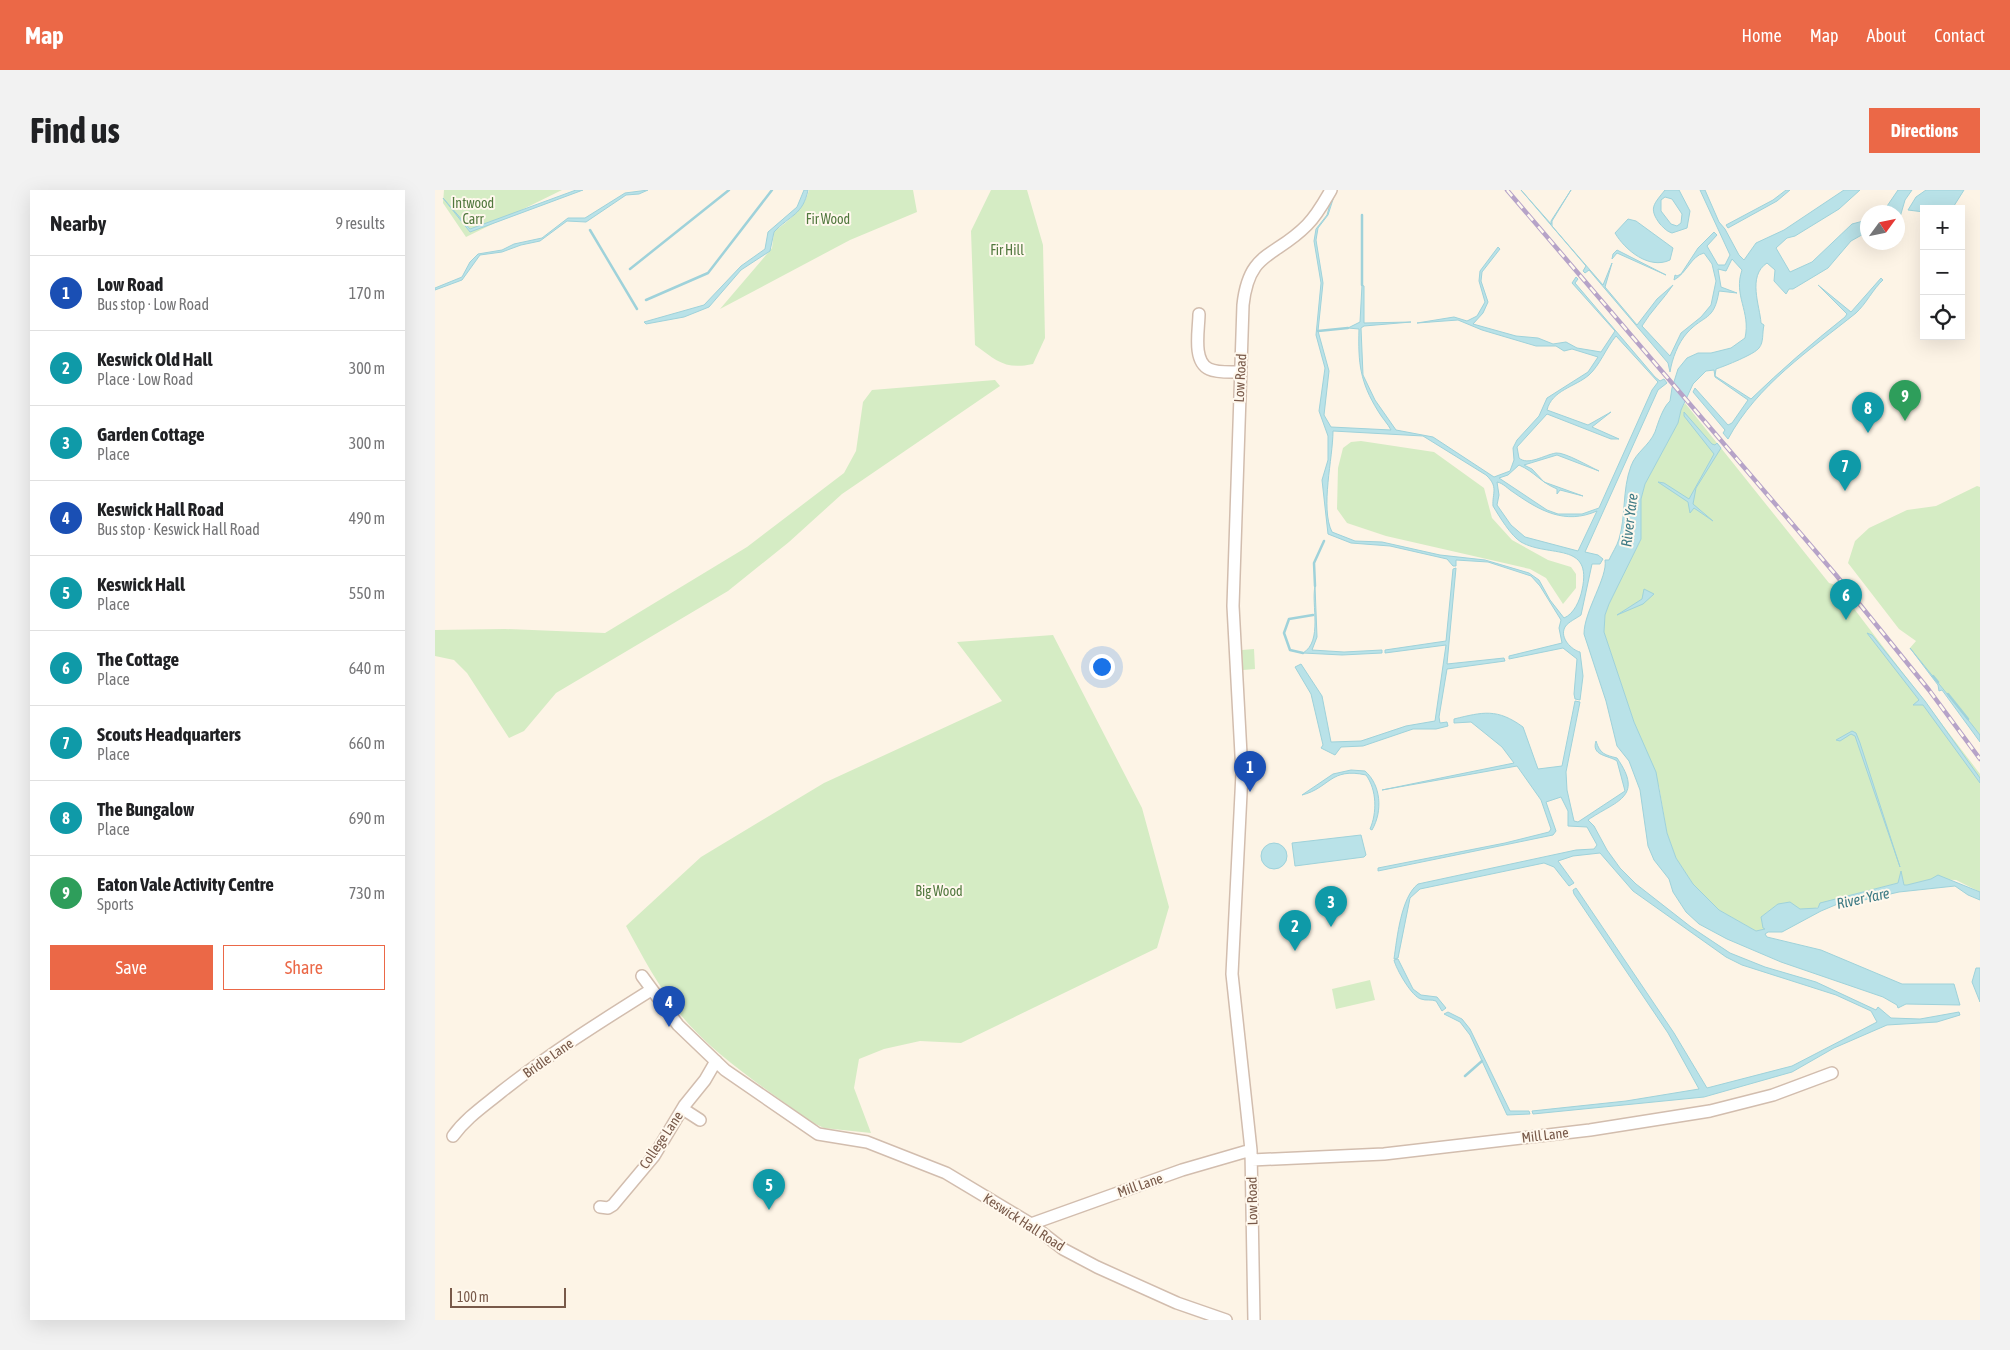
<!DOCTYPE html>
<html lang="en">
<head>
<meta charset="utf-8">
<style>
  :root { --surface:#fff; --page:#f2f2f2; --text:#202124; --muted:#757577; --line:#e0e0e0; --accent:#eb6847 }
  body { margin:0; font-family:"Asap Condensed",sans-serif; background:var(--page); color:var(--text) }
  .controls { position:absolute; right:15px; top:15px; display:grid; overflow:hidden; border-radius:0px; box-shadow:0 5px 20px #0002 }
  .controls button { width:45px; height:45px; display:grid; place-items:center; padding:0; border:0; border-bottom:1px solid var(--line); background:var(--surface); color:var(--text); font:25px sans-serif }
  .compass { position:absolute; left:1425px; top:15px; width:45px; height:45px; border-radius:50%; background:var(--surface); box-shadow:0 5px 20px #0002; rotate:57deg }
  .scale { position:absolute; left:15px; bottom:12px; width:116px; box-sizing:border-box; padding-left:5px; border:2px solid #785949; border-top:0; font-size:14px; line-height:18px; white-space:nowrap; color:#785949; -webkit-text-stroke:4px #fff8ed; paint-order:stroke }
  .you { position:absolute; left:666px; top:476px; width:18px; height:18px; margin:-12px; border:4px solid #fff; border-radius:50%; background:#1a73e8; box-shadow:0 0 0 8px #1a73e833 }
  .badge { display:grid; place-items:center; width:32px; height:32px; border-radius:50%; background:var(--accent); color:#fff; font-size:16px; font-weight:700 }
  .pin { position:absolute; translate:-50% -41px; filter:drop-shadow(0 1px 2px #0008) }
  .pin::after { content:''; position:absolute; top:26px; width:18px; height:15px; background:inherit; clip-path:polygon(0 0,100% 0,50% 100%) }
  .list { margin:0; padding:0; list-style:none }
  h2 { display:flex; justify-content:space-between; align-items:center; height:65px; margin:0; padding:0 20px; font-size:21px }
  h2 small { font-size:16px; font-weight:400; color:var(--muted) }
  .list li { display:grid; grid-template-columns:32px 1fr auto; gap:15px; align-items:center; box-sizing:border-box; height:75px; padding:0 20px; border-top:1px solid var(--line) }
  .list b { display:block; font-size:19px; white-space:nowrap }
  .list p { margin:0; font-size:16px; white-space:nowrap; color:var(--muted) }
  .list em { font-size:16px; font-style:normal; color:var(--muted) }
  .actions { display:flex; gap:10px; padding:15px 20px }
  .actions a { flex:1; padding:11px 0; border:1px solid var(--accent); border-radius:0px; text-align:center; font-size:18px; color:var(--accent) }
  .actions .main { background:var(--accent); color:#fff }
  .icon { flex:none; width:28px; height:28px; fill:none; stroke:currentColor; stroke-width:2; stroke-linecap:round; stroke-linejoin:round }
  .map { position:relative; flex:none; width:1545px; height:1130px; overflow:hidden; border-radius:0px }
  header { display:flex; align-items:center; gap:30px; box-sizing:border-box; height:70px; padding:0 25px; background:var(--accent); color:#fff }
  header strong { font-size:24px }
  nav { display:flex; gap:28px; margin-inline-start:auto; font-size:18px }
  .intro { display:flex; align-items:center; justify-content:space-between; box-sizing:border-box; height:120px; padding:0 30px }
  h1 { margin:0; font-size:35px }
  .button { padding:12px 22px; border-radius:0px; background:var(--accent); color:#fff; font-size:18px; font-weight:700 }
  main { display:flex; gap:30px; padding:0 30px }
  aside { flex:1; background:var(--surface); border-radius:0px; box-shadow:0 5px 20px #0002 }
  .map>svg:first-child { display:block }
  .green { fill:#d5ecc4 }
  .water { fill:#b9e2e8; stroke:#9fd2da; fill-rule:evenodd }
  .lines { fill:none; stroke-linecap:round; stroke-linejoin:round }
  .stream { stroke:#9fd2da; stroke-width:2.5 }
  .minor-casing { stroke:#d2bdae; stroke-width:14 }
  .minor { stroke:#fff; stroke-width:11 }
  .rail-casing { stroke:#b6a3c8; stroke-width:4.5 }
  .rail { stroke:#fff8ed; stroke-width:2.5; stroke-dasharray:8; stroke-linecap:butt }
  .labels { text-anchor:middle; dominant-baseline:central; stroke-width:4; stroke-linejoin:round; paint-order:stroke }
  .park-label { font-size:14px; fill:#51783e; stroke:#fff8ed }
  .street-label { font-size:14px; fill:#785949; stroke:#fff8ed }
  .water-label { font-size:15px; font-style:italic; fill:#3f7b85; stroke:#fff8ed }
</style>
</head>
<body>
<header>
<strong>Map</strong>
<nav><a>Home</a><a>Map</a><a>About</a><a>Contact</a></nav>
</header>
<div class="intro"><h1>Find us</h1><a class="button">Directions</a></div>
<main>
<aside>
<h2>Nearby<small>9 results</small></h2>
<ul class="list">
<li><span class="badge" style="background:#1a4fb4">1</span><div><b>Low Road</b><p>Bus stop · Low Road</p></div><em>170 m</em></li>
<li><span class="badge" style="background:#0f9aa8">2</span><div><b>Keswick Old Hall</b><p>Place · Low Road</p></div><em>300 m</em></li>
<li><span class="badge" style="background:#0f9aa8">3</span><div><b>Garden Cottage</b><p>Place</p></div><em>300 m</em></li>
<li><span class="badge" style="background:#1a4fb4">4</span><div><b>Keswick Hall Road</b><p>Bus stop · Keswick Hall Road</p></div><em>490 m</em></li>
<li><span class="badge" style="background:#0f9aa8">5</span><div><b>Keswick Hall</b><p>Place</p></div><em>550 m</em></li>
<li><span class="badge" style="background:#0f9aa8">6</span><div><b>The Cottage</b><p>Place</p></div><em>640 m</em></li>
<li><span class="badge" style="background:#0f9aa8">7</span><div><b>Scouts Headquarters</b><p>Place</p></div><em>660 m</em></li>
<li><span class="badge" style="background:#0f9aa8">8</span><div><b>The Bungalow</b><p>Place</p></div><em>690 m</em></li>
<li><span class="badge" style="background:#2e9e5b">9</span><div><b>Eaton Vale Activity Centre</b><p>Sports</p></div><em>730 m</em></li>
</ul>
<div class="actions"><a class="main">Save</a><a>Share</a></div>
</aside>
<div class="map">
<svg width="1545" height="1130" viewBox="0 0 1545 1130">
  <rect width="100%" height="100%" fill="#fdf4e6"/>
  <path class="green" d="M9,0H127L31,47L8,13Z
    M374,0H478L482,22L415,50L285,119L337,58L339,42C355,29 369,20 374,0Z
    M556,0H592L608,55L610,148L598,174C570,180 562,171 540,155L536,41Z
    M560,190L565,196L407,304L354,352L293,401L121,503L89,541L74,548L32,483L19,470L0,466V440L70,439L170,443L312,357L409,283L421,261L428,212L437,200Z
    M1250,213L1394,393L1401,395L1545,584V702L1521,690L1496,689L1472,695H1469L1466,682L1463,693L1404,708L1376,720L1365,719L1357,715L1343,714L1326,727L1331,739L1321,741L1284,720L1258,694L1241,668L1232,643L1224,596L1199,532L1169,442L1170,425L1174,414L1206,349V309L1210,294L1243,233L1246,220Z
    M926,251L999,262L1049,298L1057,328L1077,350L1113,370L1136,377L1141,384V398L1128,414L1111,388L1095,379L951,346L912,333L902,319L903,278L908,258L916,252Z
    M1542,296L1545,297V545L1475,458L1481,451L1464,439L1413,373L1420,351L1434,338L1472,320L1501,316Z
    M618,445L707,618L734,717L722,758L526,853L485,851L449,859L424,869L419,898L436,943L389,938L374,931C331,898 279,866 245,824C224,797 207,766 191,736L266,667L389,593L567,511L522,452Z
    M819,459L820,479L808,480L807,460Z
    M935,790L940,810L901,819L897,799Z"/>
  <path class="water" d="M141,0H148L35,42L8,8L35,39Z
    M213,0L204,4L191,5L151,32L132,31L105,51L86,55L67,62L45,65L27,90L0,100V98L27,87L35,72L43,64L67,60L79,54L107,48L133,28H150L190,3Z
    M369,0H373C368,25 355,25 339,42L335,61L306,80L274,117L249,127L211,134L209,132L269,115L306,76L330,59L333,42L362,17Z
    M899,0H901L893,25L883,38L881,50L888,93L883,141L894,181L889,225L896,237L956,240C953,234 947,228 943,221C925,192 923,173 924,139L913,138L925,132L927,95L929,96V133L976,132L929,136L926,138L928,185L940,210L961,240L998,247L1059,287L1075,281L1079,270L1078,258L1082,250L1104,226L1112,208L1153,182L1163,167L1137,159L1129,161L1121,156H1101L1047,140L1023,130L982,133L1019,127L1032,131L1042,126L1050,112L1044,91L1045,81L1063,57L1065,59L1047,82L1046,91L1053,112L1048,123L1038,134L1081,146L1103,148L1118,154L1131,152L1142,158L1166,162L1180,141L1137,93L1141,87L1143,89L1140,93L1220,187L1225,191L1229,189L1232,193L1223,200L1150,362L1163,365L1168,369L1165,374H1157L1146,425C1142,428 1133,432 1130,437C1124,448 1137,460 1145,462L1148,486L1145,510L1140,509L1139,504L1142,469L1128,458L1074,469V466L1127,453L1124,438L1126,430L1105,396L1096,386L1053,372L1021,370V376H1018L1012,369L955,356L916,353L893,344L887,290L893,270V246L884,221L890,178L881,145L886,93L879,51L881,39L892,25ZM1181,146L1223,192L1217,200L1164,318L1147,324H1123L1112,320L1064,288L1073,285L1084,275C1100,282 1105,292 1122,299V304L1125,300L1148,306L1109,292L1097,279L1089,275L1122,265L1164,281C1155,277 1130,262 1121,263C1109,265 1093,276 1084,268L1082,257L1112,224L1176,249H1184L1157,237L1176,222L1153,235L1112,220C1117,200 1140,197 1154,185C1165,175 1171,158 1181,146ZM898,241L988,246L1051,285C1064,297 1057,303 1058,316C1064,326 1076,346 1086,352C1114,368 1158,351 1147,400C1145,410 1139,424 1129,428L1115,410L1104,390L1094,383L1050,370L1005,365L947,352L920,351L897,342C885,318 898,268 898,241ZM1062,292C1068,293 1073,299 1078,302C1105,321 1130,335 1162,321L1143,361L1090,347L1076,335L1062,315L1064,305Z
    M1086,0L1116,34V31L1136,0L1117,31V36L1168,95L1177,73L1170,97L1202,135L1222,109L1238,95C1228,110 1216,121 1207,136L1235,166L1246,143L1266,127L1276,115L1281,91L1277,74L1269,63C1256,66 1252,83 1239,90L1240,85L1242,86L1246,84L1263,58L1279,42L1282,45L1272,56L1283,75H1290L1295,65L1265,0H1270L1284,32L1290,39L1304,65L1309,70L1321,53L1349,40L1409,0H1425L1404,19L1360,46L1352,48L1341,58L1355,82L1377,72L1417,34L1432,30V42L1416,51L1393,78L1358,99H1354L1351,104L1339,91L1340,80L1332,73C1312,86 1325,116 1326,133L1329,135C1327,143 1329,152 1324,158C1320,164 1290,176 1281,179L1280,186L1316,209C1346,180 1377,153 1410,127L1412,124L1383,95L1416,122L1446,88L1448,90C1438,99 1431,114 1421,123C1375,160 1322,195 1293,249L1288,243L1290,240L1258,202L1260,198L1293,235L1297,233L1313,210L1280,187L1279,180L1271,181L1258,194L1246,220L1243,233L1210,294L1206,309V349L1174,414L1170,425L1169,442L1199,532L1221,582L1232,643L1241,668L1258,694L1284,720L1321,741L1330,739L1328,738L1326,727L1343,714L1355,712L1365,719L1383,718L1385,713L1463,693L1466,681L1469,695H1472L1496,689L1503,685L1545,702V710L1533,705L1520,696L1464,702L1416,713H1405L1386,721L1347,742H1333L1330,744L1332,747L1386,760L1467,794H1519L1525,815L1471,814L1463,818L1462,815L1448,807L1346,772L1292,749L1264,734L1251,722L1238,702L1234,689L1219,670L1213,656L1205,600L1194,571L1182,556L1171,511L1149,444C1149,421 1173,387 1170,370H1174C1177,363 1182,356 1184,349C1191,326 1187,300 1196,276C1201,262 1214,256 1220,242C1223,233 1228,217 1235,211L1237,198L1243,179L1252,168L1263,163H1276L1296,158L1310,148C1316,121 1298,106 1307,80L1297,69L1291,81L1283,79L1286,97L1302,103L1284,101C1279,132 1269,124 1252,143C1243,153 1237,169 1235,182L1233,173L1154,80L1150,83L1148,81L1151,76Z
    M1230,0H1244L1255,21L1252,38L1237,43C1231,41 1229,38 1225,34C1213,18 1219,14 1230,0ZM1230,7L1237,9L1247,24L1246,33L1242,36L1236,34L1226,21V10Z
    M1351,0H1355L1342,11L1293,38L1291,35L1338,10Z
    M1463,0H1477L1470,10L1463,34L1462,22H1448Z
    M1491,0H1529L1517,19H1489V22L1473,20L1481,7Z
    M1193,29L1201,31L1238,58L1235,70C1214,80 1190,60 1180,43Z
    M1182,60L1231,85L1182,63L1177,69L1178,64Z
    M1249,222L1277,254L1280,255L1282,253L1286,258L1261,298L1258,314L1278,331L1259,318L1255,323L1253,312L1223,292L1229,293L1254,309L1279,264L1249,226Z
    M1021,378L1012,474L1069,468L1070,471L1012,479L1004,527L1005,533L1012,532L1013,536L1001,539H978L928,556L906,557L900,565L886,558L888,555L876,504L860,477L866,474L887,506L896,552L926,551L971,536L1000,531L1011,455L950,463V460L1011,451L1018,379Z
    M880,396L882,447L877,460L909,462L947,460V463L907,465L868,463C888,451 876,415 880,396Z
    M1209,399L1219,404L1208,414L1182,425L1207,409Z
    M1432,443L1437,445L1490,511L1545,588V593L1488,515H1478L1484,510Z
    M1475,458L1538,536L1545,545V552L1507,500L1504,501L1503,495Z
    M1140,511L1145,512L1131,582L1132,600L1139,631L1143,632L1190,601L1182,571C1173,565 1156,566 1161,551C1165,564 1170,565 1182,568C1210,608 1180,611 1153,630L1159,636L1172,660L1185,678L1201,694L1256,737L1295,763L1330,777L1381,792L1441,820L1443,817L1456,828L1485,829L1524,822L1525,825L1502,832L1452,835L1399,858L1357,882L1269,907L1098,924L1097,921L1191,911L1264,899L1233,843L1139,704L1138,700L1141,698L1239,843L1272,898L1357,876L1442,832L1436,821L1401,805L1307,775L1291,767L1198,701L1165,663L1138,666L1123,671L1139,693L1134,696L1119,677L1109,673L985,699L975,708L963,768L959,769C962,748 966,707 983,694L1141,660L1159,659L1162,655L1152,637L1133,636V621L1126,607L1111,612L1121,641L1118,645L943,681V678L1070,653L1114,642L1116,639L1106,610L1082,576L947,600L1079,573L1067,557L1036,532L1019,533V529C1048,522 1062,518 1088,537L1103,579L1127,576Z
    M1417,541L1421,543L1425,553L1465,677L1420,546L1416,544L1405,551L1401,550Z
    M916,580L930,581C946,595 948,621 937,640L935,639C942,623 942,600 931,585C895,577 895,598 867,605L898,584Z
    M926,645L931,665L929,667L860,676L857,653Z
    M826 666a13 13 0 1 1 26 0a13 13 0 1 1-26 0Z
    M963,769L978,799L986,805L1002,807L1011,818L1007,821L1001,811C996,809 991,811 986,809C977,807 961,779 959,770Z
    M1541,778H1545V812L1537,792Z
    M1013,822L1027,829L1035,839L1075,921H1094L1095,924L1072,925L1035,845L1025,832L1009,824Z"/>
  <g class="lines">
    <path class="stream" d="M155,40L202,119
      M195,79L294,0
      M927,95V25
      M211,110L273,83L337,0
      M883,141L913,138
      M880,396L879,373L889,351
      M868,463L855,460L849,443L854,429L878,425
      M1498,486L1503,492
      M1513,504L1533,529
      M1030,886L1047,871"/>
    <defs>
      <path id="minor" d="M764,124C764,139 757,171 774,179C782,183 796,182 805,182
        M207,786L243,835L290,880L383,944L432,952L511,983L596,1034L628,1059L662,1077L742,1113L791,1130
        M248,919L265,930
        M18,946C31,928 49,916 66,902C114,864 165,832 216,800
        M817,970L949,964L1155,940L1275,921L1338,905L1397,883
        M165,1017L173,1018L178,1015L219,966L249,916L270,890L281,871
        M596,1034L747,980L816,960
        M819,1130L816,960L797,784L807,583L798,416L808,115C814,60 840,68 872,35C882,25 889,12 896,0"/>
    </defs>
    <use href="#minor" class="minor-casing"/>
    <use href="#minor" class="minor"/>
    <defs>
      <path id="rail" d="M1072,0L1401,385L1494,500L1545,569"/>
    </defs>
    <use href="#rail" class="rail-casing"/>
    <use href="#rail" class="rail"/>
  </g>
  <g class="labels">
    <g class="park-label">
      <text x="38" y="13">Intwood<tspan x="38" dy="16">Carr</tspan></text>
      <text x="393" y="29">Fir Wood</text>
      <text x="572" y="60">Fir Hill</text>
      <text x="504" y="701">Big Wood</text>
    </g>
    <g class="street-label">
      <text transform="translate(805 188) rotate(-87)">Low Road</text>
      <text transform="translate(113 868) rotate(-35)">Bridle Lane</text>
      <text transform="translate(1110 945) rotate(-7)">Mill Lane</text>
      <text transform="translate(226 950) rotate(-56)">College Lane</text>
      <text transform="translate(705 995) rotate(-19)">Mill Lane</text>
      <text transform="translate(817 1011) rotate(-91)">Low Road</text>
      <text transform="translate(589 1032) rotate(33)">Keswick Hall Road</text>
    </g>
    <g class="water-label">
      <text transform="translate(1194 330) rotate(-83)">River Yare</text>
      <text transform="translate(1428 708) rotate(-12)">River Yare</text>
    </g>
  </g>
</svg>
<div class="controls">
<button>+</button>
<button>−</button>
<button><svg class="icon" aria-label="locate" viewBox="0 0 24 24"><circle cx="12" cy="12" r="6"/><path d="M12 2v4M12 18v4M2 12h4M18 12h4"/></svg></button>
</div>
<svg class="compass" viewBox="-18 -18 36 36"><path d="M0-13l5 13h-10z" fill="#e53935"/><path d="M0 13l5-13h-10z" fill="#757577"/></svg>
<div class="scale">100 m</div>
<div class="you"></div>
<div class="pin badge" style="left:815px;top:602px;background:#1a4fb4">1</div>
<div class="pin badge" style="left:860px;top:761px;background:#0f9aa8">2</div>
<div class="pin badge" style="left:896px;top:737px;background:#0f9aa8">3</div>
<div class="pin badge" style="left:234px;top:837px;background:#1a4fb4">4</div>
<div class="pin badge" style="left:334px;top:1020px;background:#0f9aa8">5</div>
<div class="pin badge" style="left:1411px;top:430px;background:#0f9aa8">6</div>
<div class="pin badge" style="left:1410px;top:301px;background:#0f9aa8">7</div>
<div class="pin badge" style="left:1433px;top:243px;background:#0f9aa8">8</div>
<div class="pin badge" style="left:1470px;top:231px;background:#2e9e5b">9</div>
</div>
</main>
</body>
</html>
